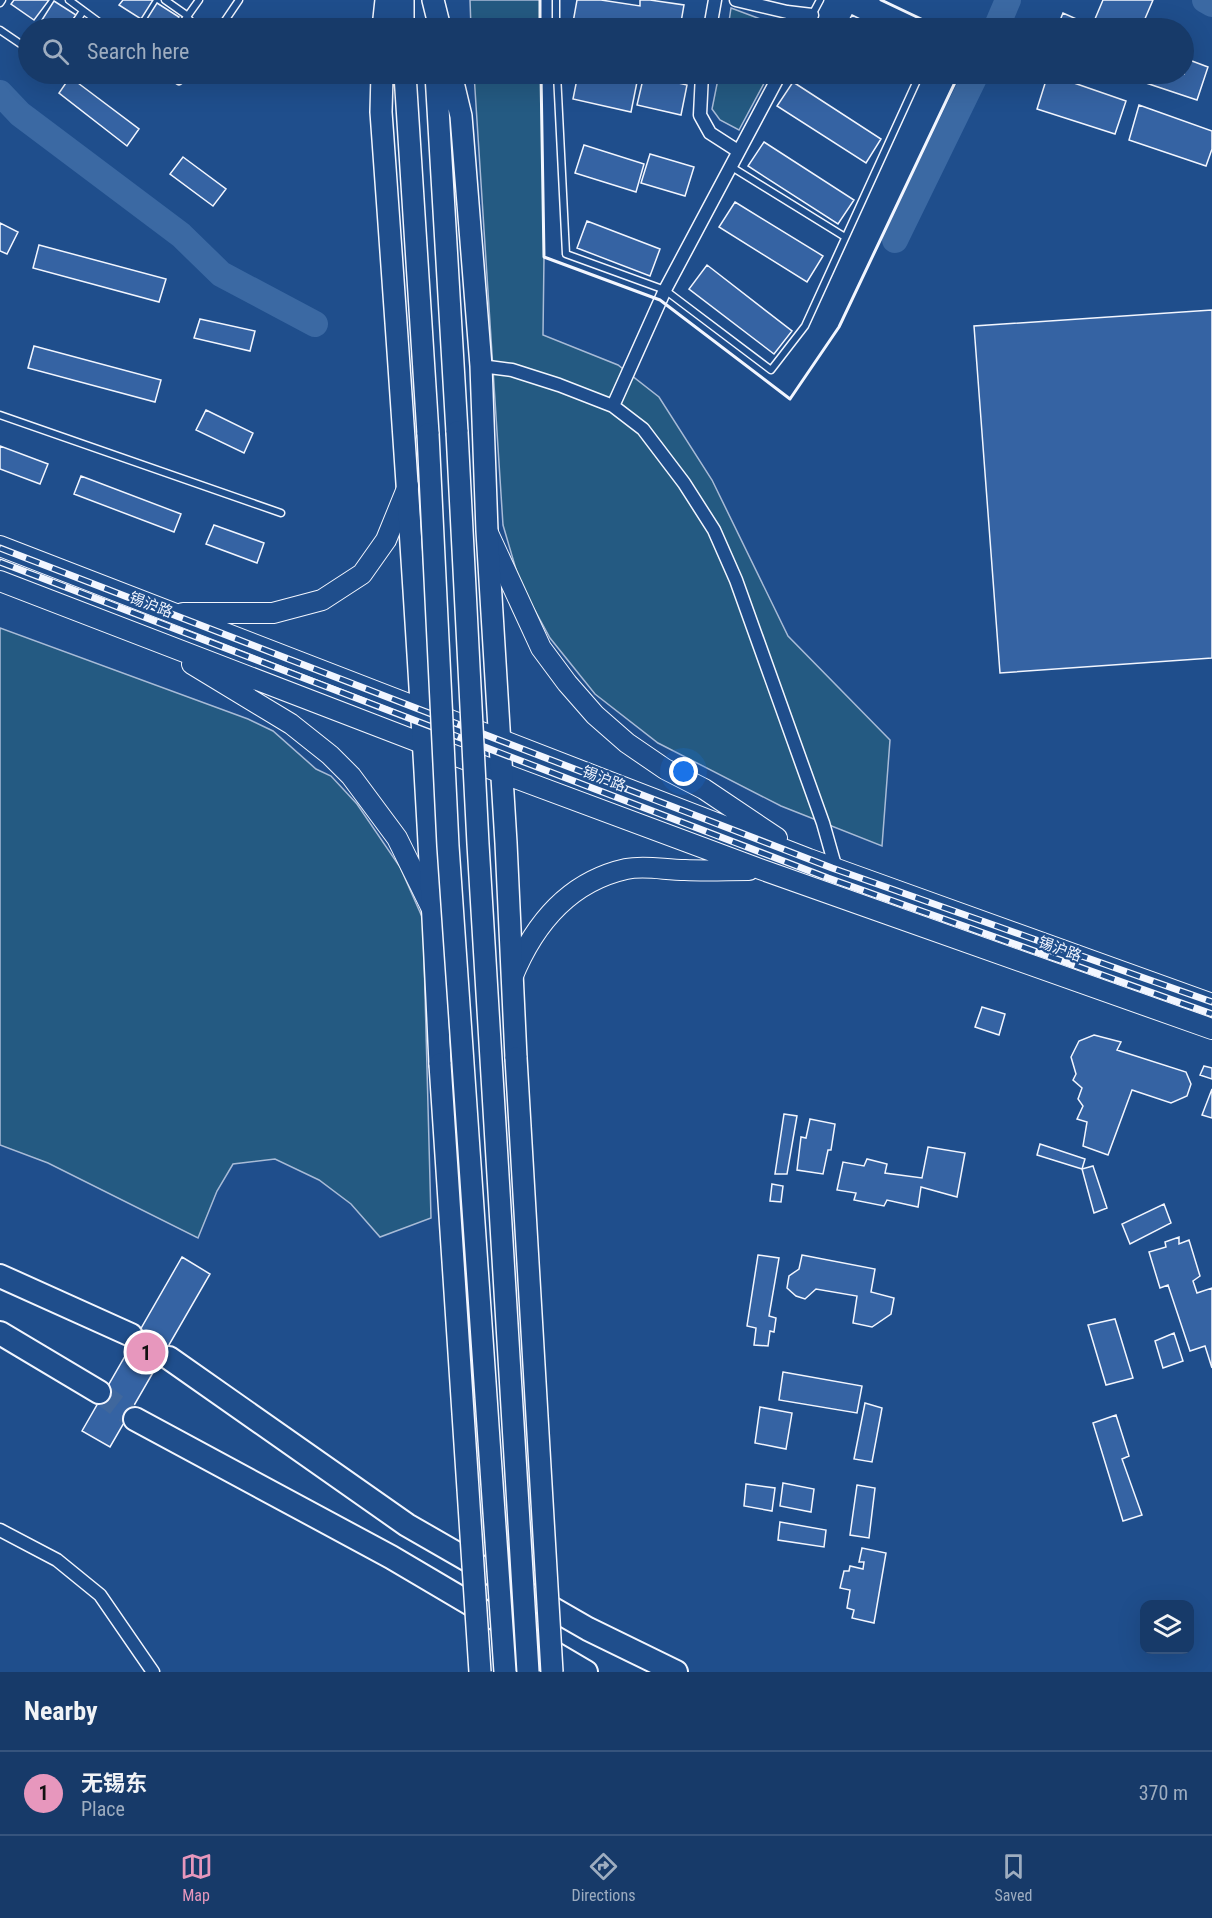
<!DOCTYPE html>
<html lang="en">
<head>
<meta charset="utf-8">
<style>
  :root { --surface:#173a69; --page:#20416f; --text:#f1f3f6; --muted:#9eadc0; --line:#36547d; --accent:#e797bd }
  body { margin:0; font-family:"Roboto Condensed","Noto Sans SC",sans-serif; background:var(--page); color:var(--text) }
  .controls { position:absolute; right:18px; bottom:18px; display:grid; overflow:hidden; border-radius:12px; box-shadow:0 6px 24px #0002 }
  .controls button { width:54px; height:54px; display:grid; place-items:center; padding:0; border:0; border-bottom:2px solid var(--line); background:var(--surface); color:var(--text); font:30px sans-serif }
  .you { position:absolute; left:684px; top:772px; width:21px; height:21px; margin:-15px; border:4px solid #fff; border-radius:50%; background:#1a73e8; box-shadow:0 0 0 9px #1a73e833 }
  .badge { display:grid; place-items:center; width:39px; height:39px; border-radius:50%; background:var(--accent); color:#111; font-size:20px; font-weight:700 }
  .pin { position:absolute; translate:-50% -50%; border:3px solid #fff; box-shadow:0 2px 6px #0006 }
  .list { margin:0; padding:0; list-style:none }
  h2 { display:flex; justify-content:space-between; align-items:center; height:78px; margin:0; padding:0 24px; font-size:26px }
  h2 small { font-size:20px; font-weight:400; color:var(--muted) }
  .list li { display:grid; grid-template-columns:39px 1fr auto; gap:18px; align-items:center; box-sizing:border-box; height:84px; padding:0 24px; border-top:2px solid var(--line) }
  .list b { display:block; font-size:22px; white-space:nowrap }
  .list p { margin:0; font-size:20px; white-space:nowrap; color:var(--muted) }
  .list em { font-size:20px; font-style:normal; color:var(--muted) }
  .icon { flex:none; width:33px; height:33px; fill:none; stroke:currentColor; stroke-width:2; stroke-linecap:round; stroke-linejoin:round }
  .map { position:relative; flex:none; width:1212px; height:1672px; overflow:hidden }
  .search { position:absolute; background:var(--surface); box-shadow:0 6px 24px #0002; left:18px; right:18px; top:18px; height:66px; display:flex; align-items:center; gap:15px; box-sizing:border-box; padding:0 21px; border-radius:33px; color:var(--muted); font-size:22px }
  .sheet { height:162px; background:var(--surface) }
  nav { display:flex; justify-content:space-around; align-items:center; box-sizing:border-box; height:84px; border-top:2px solid var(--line); background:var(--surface); font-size:16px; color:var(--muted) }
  nav a { display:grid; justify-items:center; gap:3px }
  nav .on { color:var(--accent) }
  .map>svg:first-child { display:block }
  .green { fill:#245a82; stroke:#a8bbd7; stroke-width:1.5 }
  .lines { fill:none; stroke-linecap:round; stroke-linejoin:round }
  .river { stroke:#3b69a3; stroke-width:26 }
  .building { fill:#3563a3; stroke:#f2f6ff; stroke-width:1.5 }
  .motorway-tunnel { stroke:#3f679d; stroke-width:22; stroke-dasharray:22 11; stroke-linecap:butt }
  .service-casing { stroke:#f2f6ff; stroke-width:9 }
  .minor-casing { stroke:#f2f6ff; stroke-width:15 }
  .primary-casing { stroke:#f2f6ff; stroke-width:22 }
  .trunk-casing { stroke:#f2f6ff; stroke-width:24 }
  .motorway-casing { stroke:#f2f6ff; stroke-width:26 }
  .service { stroke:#1f4e8c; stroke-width:6 }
  .minor { stroke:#1f4e8c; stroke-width:12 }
  .primary { stroke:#1f4e8c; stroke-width:20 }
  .trunk { stroke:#1f4e8c; stroke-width:21 }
  .motorway { stroke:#1f4e8c; stroke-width:22 }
  .rail-casing { stroke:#f2f6ff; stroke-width:7 }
  .rail { stroke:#1f4e8c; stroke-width:4.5; stroke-dasharray:14; stroke-linecap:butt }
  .trunk-bridge-casing { stroke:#f2f6ff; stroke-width:24; stroke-linecap:butt }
  .trunk-bridge { stroke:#1f4e8c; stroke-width:21 }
  .wall { stroke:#f2f6ff; stroke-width:3 }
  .labels { text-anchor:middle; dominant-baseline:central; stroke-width:4.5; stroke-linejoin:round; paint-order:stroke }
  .street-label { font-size:15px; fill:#f2f6ff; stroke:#1f4e8c }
</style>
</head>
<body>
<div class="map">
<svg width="1212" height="1672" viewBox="0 0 1212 1672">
  <rect width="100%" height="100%" fill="#1f4e8c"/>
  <path class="green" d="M470,0H540V28H471Z
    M731,8L763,20L795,26L793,28H728Z
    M474,74H541L544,257L543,335L618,365L659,397L712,480L788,636L890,740L882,846L781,806L658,743L595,694L550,638L520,583L503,525Z
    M719,74H769L739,130L720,120L712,109Z
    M0,628L248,719L273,731L316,769L331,776L357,804L400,867L423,919L431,1218L380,1237L351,1204L319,1180L275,1159L233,1164L217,1191L198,1238L48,1163L0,1145Z"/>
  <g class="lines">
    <path class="river" d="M1205,0L1212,4
      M996,28L1008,0
      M0,93L20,114L181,235L221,274L315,324
      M895,240L976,74"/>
  </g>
  <path class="building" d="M14,0H49L34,20L11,4Z
    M123,0H153L141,19L119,5Z
    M577,0H601L640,6V0H650L684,5L680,28L637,26V28H572Z
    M1103,0H1153L1141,28H1057L1063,13L1092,26Z
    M54,1L76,15L67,28H49L40,23Z
    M157,3L179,17L171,28H155L145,22Z
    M852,15L878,28H845Z
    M1184,58L1208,67L1197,100L1119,74H1184Z
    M578,74H597L637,82L631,112L573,99Z
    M1048,74L1126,101L1115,134L1037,109Z
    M644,75L687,85L681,115L637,105Z
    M70,77L139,129L127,146L59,93Z
    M793,82L881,139L866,163L777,106Z
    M1139,105L1212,131V149L1206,166L1129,140Z
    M764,142L854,200L838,224L748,166Z
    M584,145L644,164L636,192L575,173Z
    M650,154L694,167L685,196L641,183Z
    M183,157L226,189L213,206L170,174Z
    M735,202L823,256L807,282L719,227Z
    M587,221L660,249L650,276L577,248Z
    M0,223L18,232L7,254L0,251Z
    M39,245L166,279L159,302L33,268Z
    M707,265L792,331L774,354L689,289Z
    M1212,310V658L1000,673L974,326Z
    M200,319L255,331L250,351L194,338Z
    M34,346L161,380L155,402L28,368Z
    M206,410L253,433L244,453L196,430Z
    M0,446L48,464L40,484L0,469Z
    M81,476L181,514L174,532L74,494Z
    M214,525L264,543L257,563L206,544Z
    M982,1007L1005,1014L999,1035L975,1027Z
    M1094,1035L1121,1042L1117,1050L1186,1072L1191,1084L1187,1096L1171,1103L1132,1090L1108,1155L1083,1146L1087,1122L1077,1119L1083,1106L1078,1099L1082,1088L1073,1080L1076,1074L1071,1057L1079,1041Z
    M1204,1066L1212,1068V1079L1200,1075Z
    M1212,1089V1118L1202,1115Z
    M784,1114L797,1116L787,1174H775Z
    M810,1119L835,1124L831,1150H828L823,1174L797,1170L801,1137L806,1138Z
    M1040,1144L1085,1159L1082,1169L1037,1155Z
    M928,1147L965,1153L957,1197L921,1187L918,1207L887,1200L884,1206L854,1200L856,1193L837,1190L843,1162L864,1166L867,1159L887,1164L885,1173L922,1178Z
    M1093,1166L1107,1208L1094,1213L1082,1169Z
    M772,1184L783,1186L781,1202L770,1201Z
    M1164,1204L1171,1223L1130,1244L1122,1224Z
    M1179,1237V1244L1189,1240L1200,1276L1193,1281L1197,1293L1212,1288V1368L1205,1346L1190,1351L1168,1285L1160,1288L1149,1252L1166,1247L1165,1242Z
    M758,1255L779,1258L769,1316L776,1318L774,1332L770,1331L768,1346L754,1345L756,1328L747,1326Z
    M802,1255L875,1269L871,1292L894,1298L891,1314L872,1327L853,1323L857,1296L816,1289L805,1299L796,1296L787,1288L789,1276L799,1269Z
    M182,1257L210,1274L110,1447L82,1431Z
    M1115,1319L1133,1378L1106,1385L1088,1325Z
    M1174,1333L1183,1361L1163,1368L1155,1341Z
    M783,1372L862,1386L857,1413L779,1400Z
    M865,1403L882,1408L872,1462L854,1459Z
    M760,1407L792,1413L786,1449L755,1443Z
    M1116,1415L1129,1456L1122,1459L1142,1515L1123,1521L1093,1423Z
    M783,1483L814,1489L811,1512L780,1506Z
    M746,1484L775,1488L772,1511L744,1506Z
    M857,1485L875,1488L869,1538L850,1535Z
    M780,1522L826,1530L824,1547L778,1540Z
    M862,1548L886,1553L874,1623L852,1618L854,1610L847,1608L850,1590L840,1588L844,1571H849L850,1566L863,1569L864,1562H859Z"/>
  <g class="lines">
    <path class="motorway-tunnel" d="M131,1335L169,1358
      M99,1392L135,1419"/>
    <defs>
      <path id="service" d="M69,0L107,28
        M165,0L185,14L196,28
        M0,3L2,0
        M812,15L820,0
        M72,28L83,11
        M179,28L199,0
        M220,28L239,0
        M556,28V0
        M0,30L28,49
        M169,74L179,81L186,74
        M557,74L566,254L665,290L771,370L805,326L920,74
        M730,166L845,237
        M0,415L281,513"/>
      <path id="minor" d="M736,0L787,12L812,15L804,28
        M710,28L715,0
        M702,74L700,115L710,133L738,151
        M481,366L512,370L559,385L613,406L643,429L684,483L714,530L736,580L823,823L836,869
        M613,406L665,290L780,74
        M0,1530L57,1560L100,1595L153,1672"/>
      <path id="primary" d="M488,533L541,648L567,683L595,715L627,743L665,769L704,789L777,838
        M0,546L809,859L1212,1004
        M0,581L424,744L760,869L1212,1029
        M183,613H273L322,600L362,574L386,540L408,486
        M192,664L291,724L330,755L351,776L397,838L432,909
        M512,978C533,926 568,882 626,869C645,865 665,870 685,870C706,871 728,870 749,870"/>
      <path id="trunk" d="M403,0V28
        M433,0L440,28
        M383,28L386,0
        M382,74L381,112C404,430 426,747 440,1064
        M405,74L428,434
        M436,74L457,432
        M451,74L461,116L481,366L487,531L506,843L516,1058"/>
      <path id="motorway" d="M0,1276L131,1335
        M0,1333L99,1392
        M169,1358L407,1525L588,1629L676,1672
        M135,1419L391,1557L586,1672"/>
    </defs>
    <use href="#service" class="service-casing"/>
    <use href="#minor" class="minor-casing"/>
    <use href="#primary" class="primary-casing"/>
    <use href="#trunk" class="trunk-casing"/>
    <use href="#motorway" class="motorway-casing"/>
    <use href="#service" class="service"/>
    <use href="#minor" class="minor"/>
    <use href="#primary" class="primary"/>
    <use href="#trunk" class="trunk"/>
    <use href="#motorway" class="motorway"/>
    <defs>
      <path id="rail" d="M0,548L832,868L1212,1002
        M0,562L828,878L1212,1014"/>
    </defs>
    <use href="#rail" class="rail-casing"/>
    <use href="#rail" class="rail"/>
    <defs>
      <path id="trunk-bridge" d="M457,432L478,844L528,1672
        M428,434L448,846L505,1672
        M516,1058L552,1672
        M440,1064L480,1672"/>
    </defs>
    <use href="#trunk-bridge" class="trunk-bridge-casing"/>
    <use href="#trunk-bridge" class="trunk-bridge"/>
    <path class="wall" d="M540,0V28
      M881,0L940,28
      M541,74L544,257L660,300L790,399L839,327L959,74"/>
  </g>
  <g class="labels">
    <g class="street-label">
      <text transform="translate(151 605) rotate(21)">锡沪路</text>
      <text transform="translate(604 779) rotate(21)">锡沪路</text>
      <text transform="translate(1060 949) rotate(20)">锡沪路</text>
    </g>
  </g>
</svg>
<div class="controls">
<button><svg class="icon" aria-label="layers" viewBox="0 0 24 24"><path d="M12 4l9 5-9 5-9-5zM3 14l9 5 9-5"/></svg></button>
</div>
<div class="you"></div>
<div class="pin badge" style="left:146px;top:1352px">1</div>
<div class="search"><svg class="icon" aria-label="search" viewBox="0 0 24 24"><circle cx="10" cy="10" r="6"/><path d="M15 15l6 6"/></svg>Search here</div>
</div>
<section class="sheet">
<h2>Nearby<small></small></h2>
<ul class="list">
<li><span class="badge">1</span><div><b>无锡东</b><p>Place</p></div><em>370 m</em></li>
</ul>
</section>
<nav>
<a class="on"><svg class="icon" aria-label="map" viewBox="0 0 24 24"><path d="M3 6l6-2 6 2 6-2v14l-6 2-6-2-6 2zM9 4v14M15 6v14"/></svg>Map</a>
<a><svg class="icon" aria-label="directions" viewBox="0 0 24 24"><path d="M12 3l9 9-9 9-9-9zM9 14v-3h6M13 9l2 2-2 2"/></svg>Directions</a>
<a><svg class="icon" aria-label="saved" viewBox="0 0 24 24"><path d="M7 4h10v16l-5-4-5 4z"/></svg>Saved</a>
</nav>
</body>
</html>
